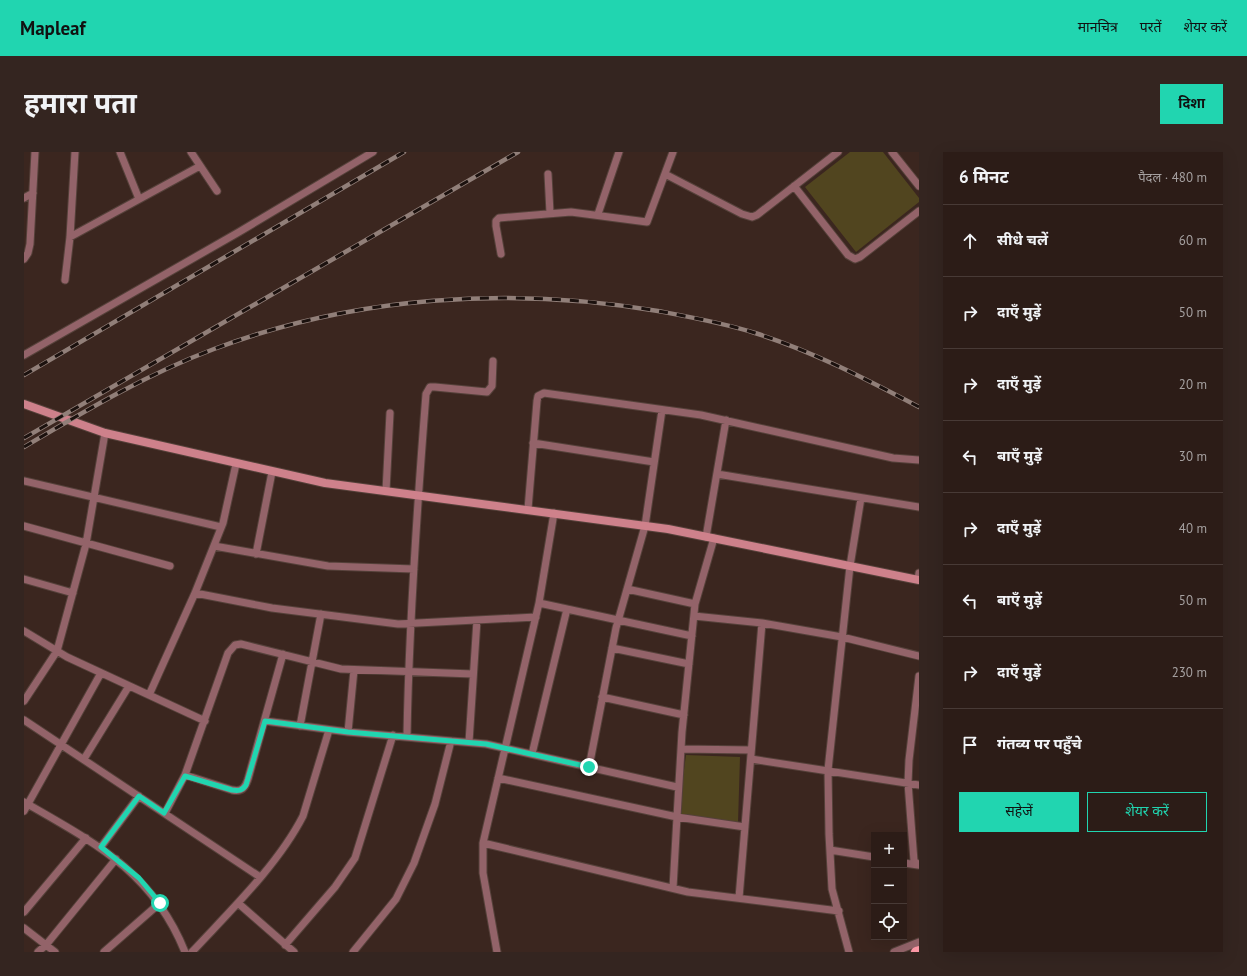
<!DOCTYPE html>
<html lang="hi">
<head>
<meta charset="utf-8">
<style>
  :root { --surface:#2c1c17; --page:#342520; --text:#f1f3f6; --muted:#a6a1a1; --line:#483a36; --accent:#21d5b0 }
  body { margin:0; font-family:"PT Sans","Noto Sans Devanagari",sans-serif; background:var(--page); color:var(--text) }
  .controls { position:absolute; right:12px; bottom:12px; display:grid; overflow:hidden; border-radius:0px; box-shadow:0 4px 16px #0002 }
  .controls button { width:36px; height:36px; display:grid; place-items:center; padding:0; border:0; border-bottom:1px solid var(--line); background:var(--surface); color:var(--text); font:20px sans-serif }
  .stop { position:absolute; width:12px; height:12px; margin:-9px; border:3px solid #21d5b0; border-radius:50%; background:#fff }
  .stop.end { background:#21d5b0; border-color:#fff; box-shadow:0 1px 4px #0008 }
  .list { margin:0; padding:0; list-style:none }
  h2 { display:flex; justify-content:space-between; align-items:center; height:52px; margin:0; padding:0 16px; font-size:17px }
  h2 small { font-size:13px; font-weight:400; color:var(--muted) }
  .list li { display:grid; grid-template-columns:26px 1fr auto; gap:12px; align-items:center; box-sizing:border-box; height:72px; padding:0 16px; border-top:1px solid var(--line) }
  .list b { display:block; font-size:15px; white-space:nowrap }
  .list em { font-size:13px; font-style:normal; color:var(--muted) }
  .actions { display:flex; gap:8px; padding:12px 16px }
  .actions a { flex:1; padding:9px 0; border:1px solid var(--accent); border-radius:0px; text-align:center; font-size:14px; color:var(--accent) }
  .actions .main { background:var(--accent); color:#111 }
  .icon { flex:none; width:22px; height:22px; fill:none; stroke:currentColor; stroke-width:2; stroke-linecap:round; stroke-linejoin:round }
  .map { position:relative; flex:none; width:895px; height:800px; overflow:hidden; border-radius:0px }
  header { display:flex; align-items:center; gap:24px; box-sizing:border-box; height:56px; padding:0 20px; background:var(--accent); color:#111 }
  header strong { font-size:19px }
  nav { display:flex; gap:22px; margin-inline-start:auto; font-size:14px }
  .intro { display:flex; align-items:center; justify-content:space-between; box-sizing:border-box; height:96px; padding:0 24px }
  h1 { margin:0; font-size:28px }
  .button { padding:10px 18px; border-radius:0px; background:var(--accent); color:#111; font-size:14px; font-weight:700 }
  main { display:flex; gap:24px; padding:0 24px }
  aside { flex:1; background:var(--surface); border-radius:0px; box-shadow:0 4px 16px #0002 }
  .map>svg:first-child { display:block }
  .green { fill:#51451f }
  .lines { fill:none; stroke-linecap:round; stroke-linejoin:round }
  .street-casing { stroke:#55413a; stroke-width:9 }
  .secondary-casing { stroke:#55413a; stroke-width:10 }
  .primary-casing { stroke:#55413a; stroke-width:12 }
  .street { stroke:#936369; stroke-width:7 }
  .secondary { stroke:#ce818b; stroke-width:8 }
  .primary { stroke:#fb97a5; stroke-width:10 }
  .rail-casing { stroke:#917f79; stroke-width:4.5 }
  .rail { stroke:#1b110e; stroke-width:3; stroke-dasharray:9; stroke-linecap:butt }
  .route { stroke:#21d5b0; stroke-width:5 }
</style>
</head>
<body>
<header>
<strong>Mapleaf</strong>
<nav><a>मानचित्र</a><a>परतें</a><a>शेयर करें</a></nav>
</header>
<div class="intro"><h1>हमारा पता</h1><a class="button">दिशा</a></div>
<main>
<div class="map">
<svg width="895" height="800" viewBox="0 0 895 800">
  <rect width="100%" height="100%" fill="#3b261f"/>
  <path class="green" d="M826,0H859L895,46V50L832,100L781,35Z
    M662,603L716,605L714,671L654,663Z"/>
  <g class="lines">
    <defs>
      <path id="street" d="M96,0L115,47
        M167,0L193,39
        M868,0L895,34
        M524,22L526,61
        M641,22L718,62L728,65L733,63L814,0
        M770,34L824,103L831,107L836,105L895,59
        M0,46L9,41
        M574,62L595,0
        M46,85L176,14
        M477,102L472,74V69L475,66L547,60L623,70L649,0
        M0,107L4,101L6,92L11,0
        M41,128L46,85L51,0
        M0,203L215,80L349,0
        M509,291L630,310
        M693,322L895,355
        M0,329L197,375
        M362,339L366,261
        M504,357L513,249L514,244L520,241L677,263L869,306L895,308
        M0,374L146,414
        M682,385L702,268
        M690,386L671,452L658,580L653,665L721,675
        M190,394L304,414L390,417
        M232,402L248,320
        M0,427L49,441
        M894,427L895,421
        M603,437L671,452
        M171,441L248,456L374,472L512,465
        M515,451L668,484
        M670,464L738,471L818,485L895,504
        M0,479L43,505L181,569
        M588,496L665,512
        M895,524L885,608L884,631L890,709L895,713
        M125,543L171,441L199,371L212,312
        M578,545L660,563
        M0,549L33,499L62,392L81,281
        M0,568L236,725
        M241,569L324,580L462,592L653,635
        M276,574L297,462
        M324,580L330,518
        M383,584C385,470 393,356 402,242L406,235H411L463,240L468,234L469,209
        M445,590L453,468
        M657,597L727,598
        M508,602L543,457
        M60,607L105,534
        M727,607L895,633
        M565,615L592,476L621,374L638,258
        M161,623L208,638C218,640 221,636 224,627L259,502
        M474,626L653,665L649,736
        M0,650C71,691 129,720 161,800
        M0,659L77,521
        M141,661L161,623L204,501L211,493L217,492L317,517L449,522
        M459,691L664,740L815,759
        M77,695L115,644
        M806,698L850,705
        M880,711L894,713
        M715,746L738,471
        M214,751L270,800
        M0,760L62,686
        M0,776L31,800
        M261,793L311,735L331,706L369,583
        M14,800L22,793L92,707
        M80,800L136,751
        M168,800C205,760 254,713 279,664L305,578
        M329,800L372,747L390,711L411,652L427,589
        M473,800L459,721V691L515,451L530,361
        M825,800L808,737L805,682L804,618L826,414L837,346
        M870,800L895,790"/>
      <path id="secondary" d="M0,252L81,281L301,331L644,377L895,428"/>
      <path id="primary" d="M892,800L895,799"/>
    </defs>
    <use href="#street" class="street-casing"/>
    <use href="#secondary" class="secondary-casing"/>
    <use href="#primary" class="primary-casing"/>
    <use href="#street" class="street"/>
    <use href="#secondary" class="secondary"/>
    <use href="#primary" class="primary"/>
    <defs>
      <path id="rail" d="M0,223L380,0
        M0,286L494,0
        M0,295C61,259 123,222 190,197C331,144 486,134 634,159C666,165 700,171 731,181C788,199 842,227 895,255"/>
    </defs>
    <use href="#rail" class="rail-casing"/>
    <use href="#rail" class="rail"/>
  </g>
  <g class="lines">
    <path class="route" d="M136,751L115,726L77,695L115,644L140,661L161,624L208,638C214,639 218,639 222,633L241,569L324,580L462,592L565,615"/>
  </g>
</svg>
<div class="controls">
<button>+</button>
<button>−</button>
<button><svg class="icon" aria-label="locate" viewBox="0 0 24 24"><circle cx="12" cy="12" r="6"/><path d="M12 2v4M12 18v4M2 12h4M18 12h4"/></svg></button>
</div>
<div class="stop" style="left:136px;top:751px"></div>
<div class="stop end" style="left:565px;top:615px"></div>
</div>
<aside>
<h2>6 मिनट<small>पैदल · 480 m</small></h2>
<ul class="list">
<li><svg class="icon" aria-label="ahead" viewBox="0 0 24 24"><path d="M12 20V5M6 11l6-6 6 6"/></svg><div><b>सीधे चलें</b></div><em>60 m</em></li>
<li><svg class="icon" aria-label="right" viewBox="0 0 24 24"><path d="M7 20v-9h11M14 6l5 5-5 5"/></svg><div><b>दाएँ मुड़ें</b></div><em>50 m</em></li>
<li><svg class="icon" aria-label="right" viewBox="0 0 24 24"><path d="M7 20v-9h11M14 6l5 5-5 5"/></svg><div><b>दाएँ मुड़ें</b></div><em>20 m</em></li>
<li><svg class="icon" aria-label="left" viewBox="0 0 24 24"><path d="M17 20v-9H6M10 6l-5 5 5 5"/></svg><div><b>बाएँ मुड़ें</b></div><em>30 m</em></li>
<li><svg class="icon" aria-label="right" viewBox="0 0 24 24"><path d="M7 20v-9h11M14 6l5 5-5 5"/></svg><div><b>दाएँ मुड़ें</b></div><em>40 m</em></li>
<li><svg class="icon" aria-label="left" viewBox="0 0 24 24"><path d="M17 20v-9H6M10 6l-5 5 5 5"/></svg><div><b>बाएँ मुड़ें</b></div><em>50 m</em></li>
<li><svg class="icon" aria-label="right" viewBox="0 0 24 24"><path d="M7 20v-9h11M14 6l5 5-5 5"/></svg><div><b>दाएँ मुड़ें</b></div><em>230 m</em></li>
<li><svg class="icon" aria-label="arrive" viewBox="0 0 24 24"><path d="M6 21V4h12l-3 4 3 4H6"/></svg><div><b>गंतव्य पर पहुँचे</b></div></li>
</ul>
<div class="actions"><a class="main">सहेजें</a><a>शेयर करें</a></div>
</aside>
</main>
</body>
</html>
